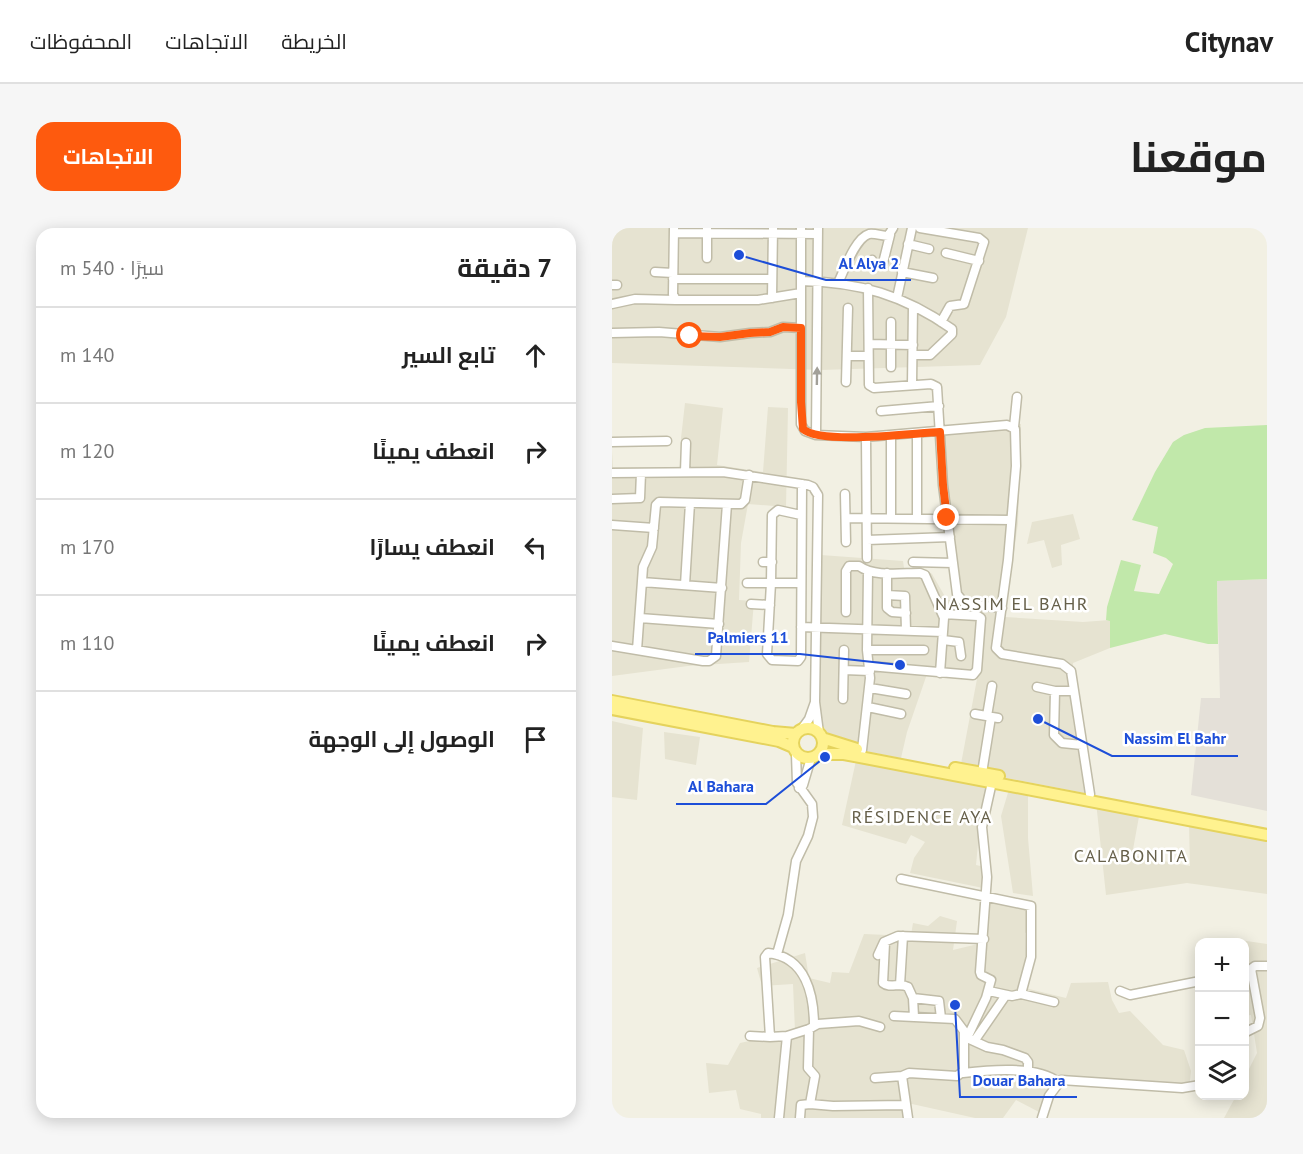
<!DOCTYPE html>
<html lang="ar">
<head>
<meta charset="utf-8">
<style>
  :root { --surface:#fff; --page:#f6f6f6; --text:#222; --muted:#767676; --line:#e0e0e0; --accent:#fe5a0e }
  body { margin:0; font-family:"PT Sans",Cairo,sans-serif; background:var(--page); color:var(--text); direction:rtl }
  .controls { position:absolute; right:18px; bottom:18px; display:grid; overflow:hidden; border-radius:12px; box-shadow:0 3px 15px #0003 }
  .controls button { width:54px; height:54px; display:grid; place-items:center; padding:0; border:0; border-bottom:2px solid var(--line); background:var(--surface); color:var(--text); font:30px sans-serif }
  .stop { position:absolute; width:18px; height:18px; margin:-14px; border:4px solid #fe5a0e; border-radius:50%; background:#fff }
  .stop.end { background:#fe5a0e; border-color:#fff; box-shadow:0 2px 6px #0008 }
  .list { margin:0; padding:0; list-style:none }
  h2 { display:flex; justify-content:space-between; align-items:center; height:78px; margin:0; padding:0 24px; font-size:26px }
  h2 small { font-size:20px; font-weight:400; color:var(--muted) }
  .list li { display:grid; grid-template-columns:39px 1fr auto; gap:18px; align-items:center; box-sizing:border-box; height:96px; padding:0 24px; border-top:2px solid var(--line) }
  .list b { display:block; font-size:22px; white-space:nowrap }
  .list em { font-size:20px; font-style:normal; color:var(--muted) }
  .icon { flex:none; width:33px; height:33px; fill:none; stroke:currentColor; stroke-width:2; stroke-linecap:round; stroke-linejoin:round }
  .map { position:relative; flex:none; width:655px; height:890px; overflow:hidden; direction:ltr; border-radius:18px }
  header { display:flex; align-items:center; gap:36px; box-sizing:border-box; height:84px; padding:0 30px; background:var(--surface); border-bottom:2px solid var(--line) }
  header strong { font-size:28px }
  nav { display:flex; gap:33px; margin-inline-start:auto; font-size:21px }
  .intro { display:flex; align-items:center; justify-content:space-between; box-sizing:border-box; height:144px; padding:0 36px }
  h1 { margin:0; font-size:42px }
  .button { padding:15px 27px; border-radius:18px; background:var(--accent); color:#fff; font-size:21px; font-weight:700 }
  main { display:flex; gap:36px; padding:0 36px }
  aside { flex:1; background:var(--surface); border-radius:18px; box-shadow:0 3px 15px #0003 }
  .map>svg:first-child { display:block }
  .residential { fill:#e6e3d1 }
  .industrial { fill:#e4e0d8 }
  .green { fill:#c1e8aa }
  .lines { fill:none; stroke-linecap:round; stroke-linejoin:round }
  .minor-casing { stroke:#c0bca8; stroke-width:11 }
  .major-casing { stroke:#e5d35d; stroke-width:14 }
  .minor { stroke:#fff; stroke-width:8 }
  .major { stroke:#fff28f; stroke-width:10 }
  .oneway { fill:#a2a099 }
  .route { stroke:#fe5a0e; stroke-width:8 }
  .labels { text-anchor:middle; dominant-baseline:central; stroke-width:5; stroke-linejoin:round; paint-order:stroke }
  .quarter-label { font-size:18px; letter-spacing:1.5px; fill:#66604a; stroke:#fff }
  .leader { fill:none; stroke:#1d4ed8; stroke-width:2 }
  .callout-dot { fill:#1d4ed8; stroke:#fff; stroke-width:2 }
  .callout-label { font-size:16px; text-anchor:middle; font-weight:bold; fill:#1d4ed8; stroke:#fff; stroke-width:5; stroke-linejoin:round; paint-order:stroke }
</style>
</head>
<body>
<header>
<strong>Citynav</strong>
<nav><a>الخريطة</a><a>الاتجاهات</a><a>المحفوظات</a></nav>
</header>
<div class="intro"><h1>موقعنا</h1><a class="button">الاتجاهات</a></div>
<main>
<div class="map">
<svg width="655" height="890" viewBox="0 0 655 890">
  <rect width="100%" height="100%" fill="#f2f0e3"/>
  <path class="residential" d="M0,0H416L394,89L368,137L209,142L0,135Z
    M73,175L111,180L105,237L151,244L156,179L176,180L174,279L136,276L129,315L127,372L142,373L137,434L76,438L0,448V223L1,239H70L69,210Z
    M409,196L406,295L393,389L471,394L498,392V420L461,435L463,474L478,566L348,541L365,451L315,446L295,504L289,530L237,520L201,501L205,481L209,327L291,333L292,340L316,343L320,346L335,372H341L334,293L325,226L328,205Z
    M461,286L468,311L449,317L450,337L440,340L432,312L415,316L420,294Z
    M0,493L31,500L25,572L0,569Z
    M52,504L88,509L84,537L53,531Z
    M245,528L377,554L368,595L364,637L373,639L371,660L298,645L302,630L313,614L299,607L294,616L230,597Z
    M398,558L416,561V610L421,668L401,665L389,588Z
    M484,574L528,583L520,627L578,638L577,596L655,607V666L575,655L494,667Z
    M379,666L421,673L423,701L413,705L414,730L409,759L454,770L459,755L496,754L500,772L507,785L518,783L551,817L572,822L579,843L577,862L443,852L427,884L404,872L391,890H363L291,874L293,890H149V886L128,881L124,862L97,865L94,835L116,837L128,815L183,803L181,756L150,758L145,740L193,725L197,750L218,755L220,744L237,745L252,706L276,707L298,713L301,695L316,698L328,688L345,693L341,722L366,716Z
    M628,712L655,716V890H612L624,868H632L633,849L645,825L639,787L633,788V764H636L632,740V714H629Z"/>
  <path class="industrial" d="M655,351V583L579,567L589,470H608L605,353Z"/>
  <path class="green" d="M655,197V351L605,353L606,416H596L553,406L498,420V393L494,392L495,379L509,332L529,337L522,363L547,366L561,336L554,330L541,325L546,299L520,292L543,244L561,214L572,207L593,200Z"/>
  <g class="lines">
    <defs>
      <path id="minor" d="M62,0L61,66L64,72H146L189,65
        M189,0V196L193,203L204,207L254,209L395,197L403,201L404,238L396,332L384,420L390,426L450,436L459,443L478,566
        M308,0L367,10L372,14L352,76L338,78L329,94
        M95,1V30
        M62,5L206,6
        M296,16L317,21
        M334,25L367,33
        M260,32L262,35L269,37L271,35L278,7
        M43,44L61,45
        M290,44L321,50
        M61,51H160
        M189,53C247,54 292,67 340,101V106L318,127H301
        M226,55C232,43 243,10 257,6C263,5 270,8 276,8L281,0
        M0,57H5
        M256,60L257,157L262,160L319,156L325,159L331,257L345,366L353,376L390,380
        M160,70L161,0
        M285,70L300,0
        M0,76L23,71L64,72
        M279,94V139
        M0,105L47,104L108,109L138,105L158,104L171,99L189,100
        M257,116L301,117
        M235,128H256
        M234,154L236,80
        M300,157L301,78
        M269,183L327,178
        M402,199L405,169
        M305,205V290
        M204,207L206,0
        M279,208V290
        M254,209L255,330
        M0,214L55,213
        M73,244L74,215
        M0,245L111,244L196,257L201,259L206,267L203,474L207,505
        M233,266L234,314
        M0,271L28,270L29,245
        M189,287L166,282L160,287L159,355L155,426L160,432L186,433L189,429L190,256
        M234,290L399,292
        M0,297L42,300
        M255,312L338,309
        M151,334H160
        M301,334L341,335
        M275,345V380L280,384L294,385
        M30,354L110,360
        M135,355H189
        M73,357L78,275
        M275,367L293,368L294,402
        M139,376L158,377
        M234,384V343L237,338H247C262,349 288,345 308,345L313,347L332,390L328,445
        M28,390L107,396
        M189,399L331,404
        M331,412L347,414L349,428
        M0,418L91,433H97L104,428L115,276
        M25,422L31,339L40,319L44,277L47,274L129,276L133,272L137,247
        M255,422H312
        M257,438L361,447L365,442L369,390L366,388L331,386
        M232,442L258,443
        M425,459L443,463H462
        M258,460L294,466
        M443,463L442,507L450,515L470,517
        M231,471L232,422
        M256,479L289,486
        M363,486L386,490
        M375,488L380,458
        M189,502L197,491L203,474
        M250,522L258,450L255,422L256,344
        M370,545L379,489
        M187,560L191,557L199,530
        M289,651L419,678V729L409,766
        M273,715L271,755C278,761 288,754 296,759L301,770L302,789
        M165,726L176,687L184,633L196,608L201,589L200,576L185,555L184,526
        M266,727L272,714L286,708L372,711
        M288,757L291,708
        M377,763L400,768L409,766L442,774
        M508,763L518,767L588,753
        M301,770L327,773L329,790
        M632,805L646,798L648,790L639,741L643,738H655
        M138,808L158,809L175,808L197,801L206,796L247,793L268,799
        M158,809L153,729L156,725C194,729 202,767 202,798
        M353,809L375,819L391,822L413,830L416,834V843
        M355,810L374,770L379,752L369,747L368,744L375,649L370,599L380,554
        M363,812L394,767
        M351,845C376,842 425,837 446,854
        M290,848L296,890
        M263,850L290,848L297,845L345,848L352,843V803L343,791L282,788
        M198,876L221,878L293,877
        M167,890L175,808
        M188,890L189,877L198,876L203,848L196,840L197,801
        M430,890L437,868L449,852L570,860L588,857"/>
      <path id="major" d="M0,473L161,504L184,506
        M0,481L167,513L181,519
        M181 515a15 15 0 1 1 30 0a15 15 0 1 1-30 0Z
        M210,510L245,521
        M206,526H232L655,607
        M343,540L387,548"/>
    </defs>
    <use href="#minor" class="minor-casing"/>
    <use href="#major" class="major-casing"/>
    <use href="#minor" class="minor"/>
    <use href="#major" class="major"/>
  </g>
  <defs><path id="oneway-solid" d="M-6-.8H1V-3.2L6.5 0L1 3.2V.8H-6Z" transform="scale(1.5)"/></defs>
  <use class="oneway" href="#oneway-solid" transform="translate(205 148) rotate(-89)"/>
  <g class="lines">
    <path class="route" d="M78,108L108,109L138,105L158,104L171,99L189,100V174L191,201C209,217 301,205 328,204L331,257L335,290"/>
  </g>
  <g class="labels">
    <g class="quarter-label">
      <text x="400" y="375">NASSIM EL BAHR</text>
      <text x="310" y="588">RÉSIDENCE AYA</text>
      <text x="519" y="627">CALABONITA</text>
    </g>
  </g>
  <path class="leader" d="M127 27L214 52H299M288 437L188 426H83M426 491L500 528H626M213 529L154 576H64M343 777L348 869H465"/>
  <g class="callout-dot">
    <circle cx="127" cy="27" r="6"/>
    <circle cx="288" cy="437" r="6"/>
    <circle cx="426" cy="491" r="6"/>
    <circle cx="213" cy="529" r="6"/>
    <circle cx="343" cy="777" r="6"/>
  </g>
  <g class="callout-label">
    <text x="257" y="41">Al Alya 2</text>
    <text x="136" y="415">Palmiers 11</text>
    <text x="563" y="516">Nassim El Bahr</text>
    <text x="109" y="564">Al Bahara</text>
    <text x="407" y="858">Douar Bahara</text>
  </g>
</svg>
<div class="controls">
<button>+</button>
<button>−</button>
<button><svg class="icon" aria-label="layers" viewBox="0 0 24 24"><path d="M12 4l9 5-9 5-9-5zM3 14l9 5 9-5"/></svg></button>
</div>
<div class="stop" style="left:78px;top:108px"></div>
<div class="stop end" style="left:335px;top:290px"></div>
</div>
<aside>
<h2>7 دقيقة<small>سيرًا · 540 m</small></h2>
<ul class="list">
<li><svg class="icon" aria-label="ahead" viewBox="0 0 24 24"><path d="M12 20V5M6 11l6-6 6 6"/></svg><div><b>تابع السير</b></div><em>140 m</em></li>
<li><svg class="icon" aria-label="right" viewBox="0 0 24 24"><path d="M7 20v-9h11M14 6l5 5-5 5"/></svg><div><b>انعطف يمينًا</b></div><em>120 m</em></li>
<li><svg class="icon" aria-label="left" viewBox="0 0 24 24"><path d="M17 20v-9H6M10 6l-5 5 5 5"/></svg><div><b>انعطف يسارًا</b></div><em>170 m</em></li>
<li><svg class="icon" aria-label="right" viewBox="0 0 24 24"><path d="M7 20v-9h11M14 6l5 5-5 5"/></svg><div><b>انعطف يمينًا</b></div><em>110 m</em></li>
<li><svg class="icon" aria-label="arrive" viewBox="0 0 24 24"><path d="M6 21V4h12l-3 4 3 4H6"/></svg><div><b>الوصول إلى الوجهة</b></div></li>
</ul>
</aside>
</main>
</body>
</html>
